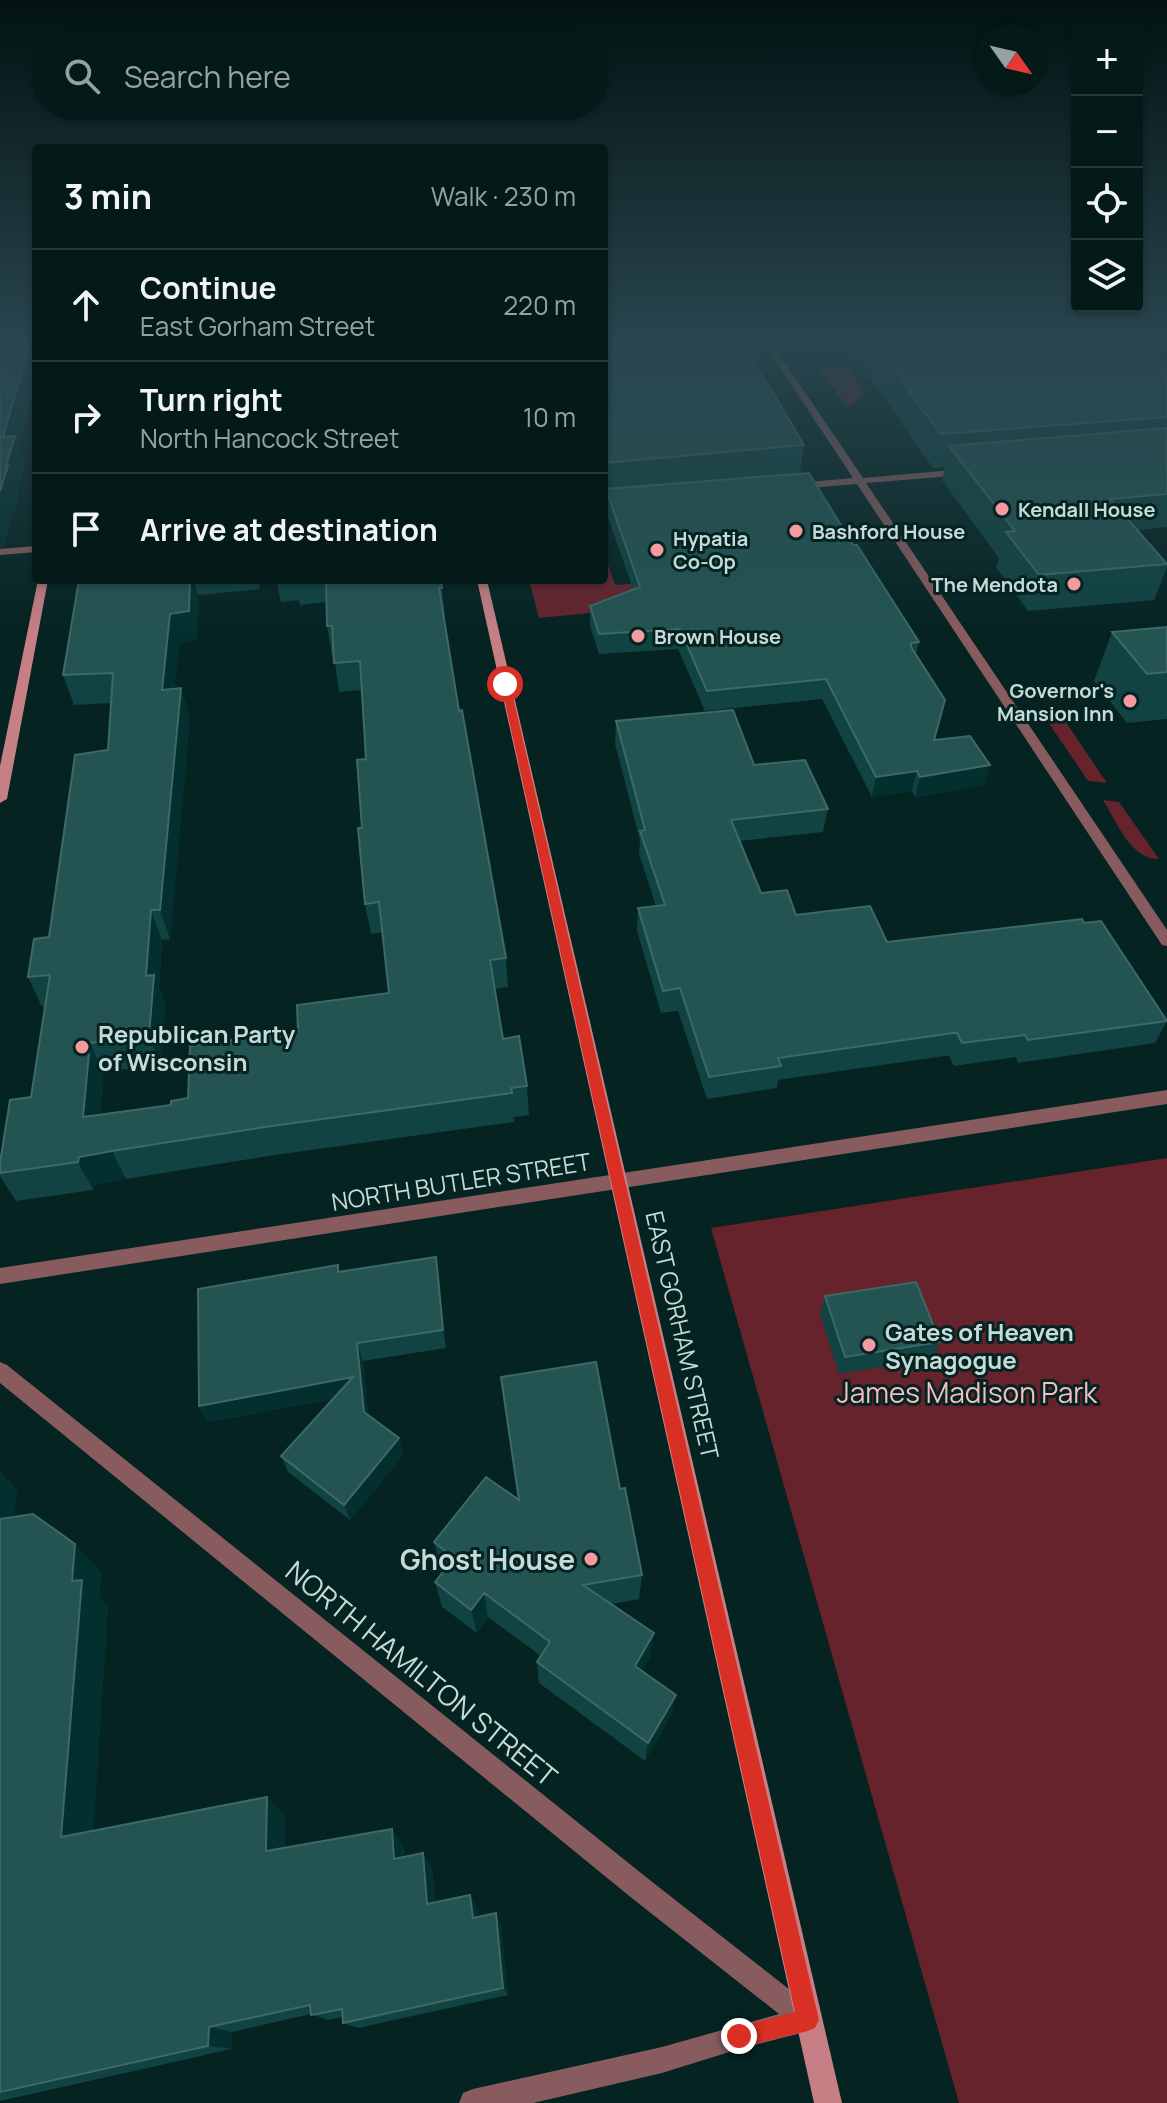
<!DOCTYPE html>
<html lang="en">
<head>
<meta charset="utf-8">
<style>
  :root { --surface:#031a19; --page:#0d2322; --text:#f1f3f6; --muted:#97a1a2; --line:#243838 }
  body { margin:0; font-family:Manrope,sans-serif; background:var(--page); color:var(--text) }
  .controls { position:absolute; right:24px; top:24px; display:grid; overflow:hidden; border-radius:8px; box-shadow:0 2px 6px #0004 }
  .controls button { width:72px; height:72px; display:grid; place-items:center; padding:0; border:0; border-bottom:2px solid var(--line); background:var(--surface); color:var(--text); font:40px sans-serif }
  .compass { position:absolute; left:975px; top:24px; width:72px; height:72px; border-radius:50%; background:var(--surface); box-shadow:0 2px 6px #0004; rotate:124deg }
  .stop { position:absolute; width:24px; height:24px; margin:-18px; border:6px solid #d93025; border-radius:50%; background:#fff }
  .stop.end { background:#d93025; border-color:#fff; box-shadow:0 2px 8px #0008 }
  .list { margin:0; padding:0; list-style:none }
  h2 { display:flex; justify-content:space-between; align-items:center; height:104px; margin:0; padding:0 32px; font-size:34px }
  h2 small { font-size:26px; font-weight:400; color:var(--muted) }
  .list li { display:grid; grid-template-columns:52px 1fr auto; gap:24px; align-items:center; box-sizing:border-box; height:112px; padding:0 32px; border-top:2px solid var(--line) }
  .list b { display:block; font-size:30px; white-space:nowrap }
  .list p { margin:0; font-size:26px; white-space:nowrap; color:var(--muted) }
  .list em { font-size:26px; font-style:normal; color:var(--muted) }
  .icon { flex:none; width:44px; height:44px; fill:none; stroke:currentColor; stroke-width:2; stroke-linecap:round; stroke-linejoin:round }
  .map { position:relative; flex:none; width:1167px; height:2103px; overflow:hidden }
  .search { position:absolute; background:var(--surface); box-shadow:0 2px 6px #0004; left:32px; top:32px; width:576px; height:88px; display:flex; align-items:center; gap:20px; box-sizing:border-box; padding:0 28px; border-radius:44px; color:var(--muted); font-size:30px }
  .panel { position:absolute; background:var(--surface); box-shadow:0 2px 6px #0004; left:32px; top:144px; width:576px; height:440px; border-radius:8px }
  .map>svg:first-child { display:block }
  .green { fill:#67232c }
  .lines { fill:none; stroke-linecap:round; stroke-linejoin:round }
  .minor { fill:#885c5f; fill-rule:evenodd }
  .tertiary { fill:#885c5f; fill-rule:evenodd }
  .secondary { fill:#c67f84; fill-rule:evenodd }
  .wall { fill:#104341 }
  .shaded-wall { fill:#03302e }
  .building { fill:#235452; stroke:#3d6967; stroke-width:2 }
  .route { fill:#d93025 }
  .poi-dot { fill:#f49aa1; stroke:#042321; stroke-width:3 }
  .labels { text-anchor:middle; dominant-baseline:central; stroke-width:6; stroke-linejoin:round; paint-order:stroke }
  .far-poi-label { font-size:20px; font-weight:bold; fill:#c6dbd9; stroke:#042321; text-anchor:start }
  .poi-label { font-size:24px; font-weight:bold; fill:#c6dbd9; stroke:#042321; text-anchor:start }
  .street-label { font-size:24px; fill:#c6dbd9; stroke:#042321 }
  .near-park-label { font-size:28px; fill:#f4bdbf; stroke:#042321 }
  .near-poi-label { font-size:28px; font-weight:bold; fill:#c6dbd9; stroke:#042321; text-anchor:end }
  .near-street-label { font-size:28px; fill:#c6dbd9; stroke:#042321 }
</style>
</head>
<body>
<div class="map">
<svg width="1167" height="2103" viewBox="0 0 1167 2103">
  <rect width="100%" height="100%" fill="#042321"/>
  <path class="green" d="M846,366L865,391L853,405L846,406L818,367Z
    M604,553L615,585L642,583L651,607L539,618L529,580H604Z
    M1059,712L1107,783L1088,781L1042,713Z
    M1103,800L1119,802L1159,859C1131,860 1116,821 1103,800Z
    M1167,1158V2103H959L711,1228Z"/>
  <g class="lines">
    <path class="minor" d="M761,339H769L863,478L965,469L970,472L965,475L866,483L1167,930V946L1162,945L857,484L797,489L792,486L797,483L853,478Z
      M1096,339H1104L1130,361V365H1124Z
      M36,546V552L0,555V549Z
      M1167,1090V1104L0,1284V1268Z
      M0,1362L7,1365L651,1881L817,2011L821,2020L817,2029L739,2049L662,2073L533,2103H459L463,2093L473,2089L662,2047L779,2014L633,1899L0,1383Z"/>
    <path class="tertiary" d="M0,340L36,343V349L0,346Z"/>
    <path class="secondary" d="M38,580H48L7,799L0,803V766Z
      M477,580H487L842,2103H814Z"/>
  </g>
  <path class="wall" d="M604,339L804,445L800,473L853,545L919,642L916,654L934,740L990,765L984,785L915,797L912,791L872,797L822,699L705,711L678,649L599,654L590,626V606L633,589L605,508L606,497H604Z
    M839,339H1044L1063,357L1167,365V527L1138,530L1167,563V567L1154,600L1028,611L996,567L999,558L942,480L945,467L933,468L902,425L903,422Z
    M79,580H259L260,589L198,595L197,640L179,643L174,689L181,688L190,717L170,939L162,940L159,988L165,1005L161,1065L103,1072L100,1114L171,1105L188,1098L298,1031L389,993L383,932L371,934L365,904L362,828L366,759L362,690L339,692L334,655L332,656L327,626L326,602L300,605L299,600L281,602L276,580H441L445,616L444,617L459,711L506,958L508,987L495,989L503,1039L527,1086L529,1115L514,1117V1122L275,1155L126,1179L94,1185L93,1190L16,1201L0,1176V1163L31,1097L45,1006L42,1007L28,977L49,937L108,750L111,703L74,705L63,675Z
    M1167,627V719L1127,723L1094,681L1112,632Z
    M616,721L754,765L828,809L823,832L740,841L761,893L796,915L1167,1021L1155,1043L1018,1063L1016,1057L954,1066L949,1056H945L778,1080L777,1088L707,1099L678,1011L661,1013L637,931L638,908L656,906L639,854L640,840L615,744Z
    M436,1257L439,1275L446,1348L363,1361L368,1415L404,1454L350,1520L288,1472L281,1456L333,1399L208,1422L199,1406L338,1265L340,1272Z
    M825,1296L940,1342L932,1359L839,1374L820,1314Z
    M501,1377L620,1489L642,1575L639,1599L612,1604L651,1656L642,1671L671,1715L645,1761L539,1683L537,1662L541,1656L488,1617L477,1633L442,1607L435,1582L445,1570L441,1568L434,1542L518,1499Z
    M0,1471L17,1490L14,1517L101,1572L99,1598L108,1607L93,1831L285,1814V1848L403,1845L404,1857L432,1867L435,1902L477,1907L478,1917L501,1924L508,1995L358,2028L343,2023V2017L328,2020L311,2014L232,2032V2049L0,2101Z"/>
  <path class="shaded-wall" d="M31,339L36,354V382L19,447L25,466L18,492L19,496L4,546L0,548V491L3,437Z
    M190,580H194L198,595L197,640L179,643L171,720L162,690L170,614Z
    M181,688L190,717L170,939L160,910Z
    M990,765L984,785L915,797L920,777Z
    M917,771L912,791L872,797L876,777Z
    M151,910L162,940L159,988L165,1005L161,1065L149,1036L146,976Z
    M90,1043L103,1072L97,1145L83,1117Z
    M112,1151L126,1179L94,1185L93,1190L78,1162L79,1157Z
    M436,1257L439,1275L446,1348L443,1330Z
    M357,1343L363,1361L369,1429L364,1412Z
    M353,1377L359,1394L208,1422L199,1406Z
    M399,1438L404,1454L350,1520L344,1505Z
    M0,1471L17,1490L10,1552L0,1542Z
    M75,1544L101,1572L99,1598L108,1607L92,1852L61,1837L72,1581Z
    M484,1593L488,1617L477,1633L471,1610Z
    M654,1633L651,1656L633,1687L635,1666Z
    M676,1695L671,1715L645,1761L648,1743Z
    M267,1797L285,1814V1865L266,1851Z
    M392,1829L403,1845L405,1873L394,1859Z
    M423,1853L432,1867L436,1916L427,1904Z
    M470,1895L477,1907L479,1929L473,1918Z
    M496,1913L501,1924L508,1995L503,1988Z
    M209,2027L232,2032V2049L208,2046Z"/>
  <path class="building" d="M31,339L3,437L15,436L6,466H8L0,491V340Z
    M604,339H741L804,445L604,463Z
    M869,339H1044L1063,357L1151,351L1167,365V417L941,434L909,392H911Z
    M1167,428V494L1110,499L1167,564L1039,575L1006,532L1015,531L949,446Z
    M809,473L853,545H857L919,642L911,643V647L945,700L934,740L970,736L990,765L920,777L917,771L876,777L826,679L707,691L680,629L599,634L590,606L640,587L606,489Z
    M79,580H190L189,611L170,614L162,690L181,688L160,910H151L146,976L154,975L149,1036L90,1043L83,1117L171,1105V1101L188,1098L190,1046L298,1031L297,1005L389,993L379,902L365,904L358,828H362L357,760L366,759L360,661L334,663L332,626H327L326,580H441L442,588H439L459,711L462,710L506,958L490,960L503,1039L519,1036L527,1086L511,1088L512,1093L265,1127L112,1151L79,1157L78,1162L0,1173V1163L10,1100L31,1097L50,975L28,977L34,939L49,937L75,755L108,750L113,673L63,675Z
    M1167,627V672L1147,674L1112,632Z
    M733,710L754,765L805,760L828,809L731,820L761,893L787,890L796,915L870,906L887,942L1082,919L1084,923L1101,921L1167,1021L1028,1040L1025,1035L962,1043L957,1033H953L778,1058L781,1066L709,1077L680,988L663,991L638,908L665,905L640,831L645,830L616,721Z
    M436,1257L443,1330L357,1343L364,1412L399,1438L344,1505L281,1456L353,1377L199,1406L198,1289L338,1265V1272Z
    M916,1282L940,1342L845,1357L825,1296Z
    M596,1362L620,1489L625,1488L642,1575L583,1585L654,1633L635,1666L676,1695L648,1743L537,1662L550,1642L484,1593L471,1610L435,1582L454,1558L434,1542L486,1477L519,1500L501,1377Z
    M33,1514L75,1544L72,1581L82,1580L61,1837L267,1797L266,1851L392,1829L394,1859L423,1853L427,1904L470,1895L473,1918L496,1913L503,1988L343,2023L342,2009L311,2015L310,2005L209,2027L208,2046L0,2092V1519Z"/>
  <linearGradient id="sky" x2="0" y2="1"><stop stop-color="#021312"/><stop offset="0.54" stop-color="#29454e"/><stop offset="1" stop-color="#29454e" stop-opacity="0"/></linearGradient>
  <rect width="1167" height="633" fill="url(#sky)"/>
  <path class="route" d="M505,681L510,684L819,2020L815,2028L808,2031L739,2047L731,2044L728,2036L731,2029L795,2012L501,684Z"/>
  <g class="poi-dot">
    <circle cx="1002" cy="509" r="8"/>
    <circle cx="796" cy="531" r="8"/>
    <circle cx="657" cy="550" r="8"/>
    <circle cx="1074" cy="584" r="8"/>
    <circle cx="638" cy="636" r="8"/>
    <circle cx="1130" cy="701" r="8"/>
    <circle cx="82" cy="1047" r="8"/>
    <circle cx="869" cy="1345" r="8"/>
    <circle cx="591" cy="1559" r="8"/>
  </g>
  <g class="labels">
    <g class="far-poi-label">
      <text x="1018" y="509">Kendall House</text>
      <text x="812" y="531">Bashford House</text>
      <text x="673" y="538">Hypatia<tspan x="673" dy="23">Co-Op</tspan></text>
      <text x="1058" y="584" text-anchor="end">The Mendota</text>
      <text x="654" y="636">Brown House</text>
      <text x="1114" y="690" text-anchor="end">Governor's<tspan x="1114" dy="23">Mansion Inn</tspan></text>
    </g>
    <g class="poi-label">
      <text x="98" y="1033">Republican Party<tspan x="98" dy="28">of Wisconsin</tspan></text>
      <text x="885" y="1331">Gates of Heaven<tspan x="885" dy="28">Synagogue</tspan></text>
    </g>
    <g class="street-label">
      <text transform="translate(461 1181) rotate(-9)">NORTH BUTLER STREET</text>
      <text transform="translate(683 1335) rotate(77)">EAST GORHAM STREET</text>
    </g>
    <g class="near-park-label">
      <text x="967" y="1392">James Madison Park</text>
    </g>
    <g class="near-poi-label">
      <text x="575" y="1559">Ghost House</text>
    </g>
    <g class="near-street-label">
      <text transform="translate(422 1673) rotate(39)">NORTH HAMILTON STREET</text>
    </g>
  </g>
</svg>
<div class="controls">
<button>+</button>
<button>−</button>
<button><svg class="icon" aria-label="locate" viewBox="0 0 24 24"><circle cx="12" cy="12" r="6"/><path d="M12 2v4M12 18v4M2 12h4M18 12h4"/></svg></button>
<button><svg class="icon" aria-label="layers" viewBox="0 0 24 24"><path d="M12 4l9 5-9 5-9-5zM3 14l9 5 9-5"/></svg></button>
</div>
<svg class="compass" viewBox="-18 -18 36 36"><path d="M0-13l5 13h-10z" fill="#e53935"/><path d="M0 13l5-13h-10z" fill="#97a1a2"/></svg>
<div class="stop" style="left:505px;top:684px"></div>
<div class="stop end" style="left:739px;top:2036px"></div>
<div class="search"><svg class="icon" aria-label="search" viewBox="0 0 24 24"><circle cx="10" cy="10" r="6"/><path d="M15 15l6 6"/></svg>Search here</div>
<section class="panel">
<h2>3 min<small>Walk · 230 m</small></h2>
<ul class="list">
<li><svg class="icon" aria-label="ahead" viewBox="0 0 24 24"><path d="M12 20V5M6 11l6-6 6 6"/></svg><div><b>Continue</b><p>East Gorham Street</p></div><em>220 m</em></li>
<li><svg class="icon" aria-label="right" viewBox="0 0 24 24"><path d="M7 20v-9h11M14 6l5 5-5 5"/></svg><div><b>Turn right</b><p>North Hancock Street</p></div><em>10 m</em></li>
<li><svg class="icon" aria-label="arrive" viewBox="0 0 24 24"><path d="M6 21V4h12l-3 4 3 4H6"/></svg><div><b>Arrive at destination</b></div></li>
</ul>
</section>
</div>
</body>
</html>
